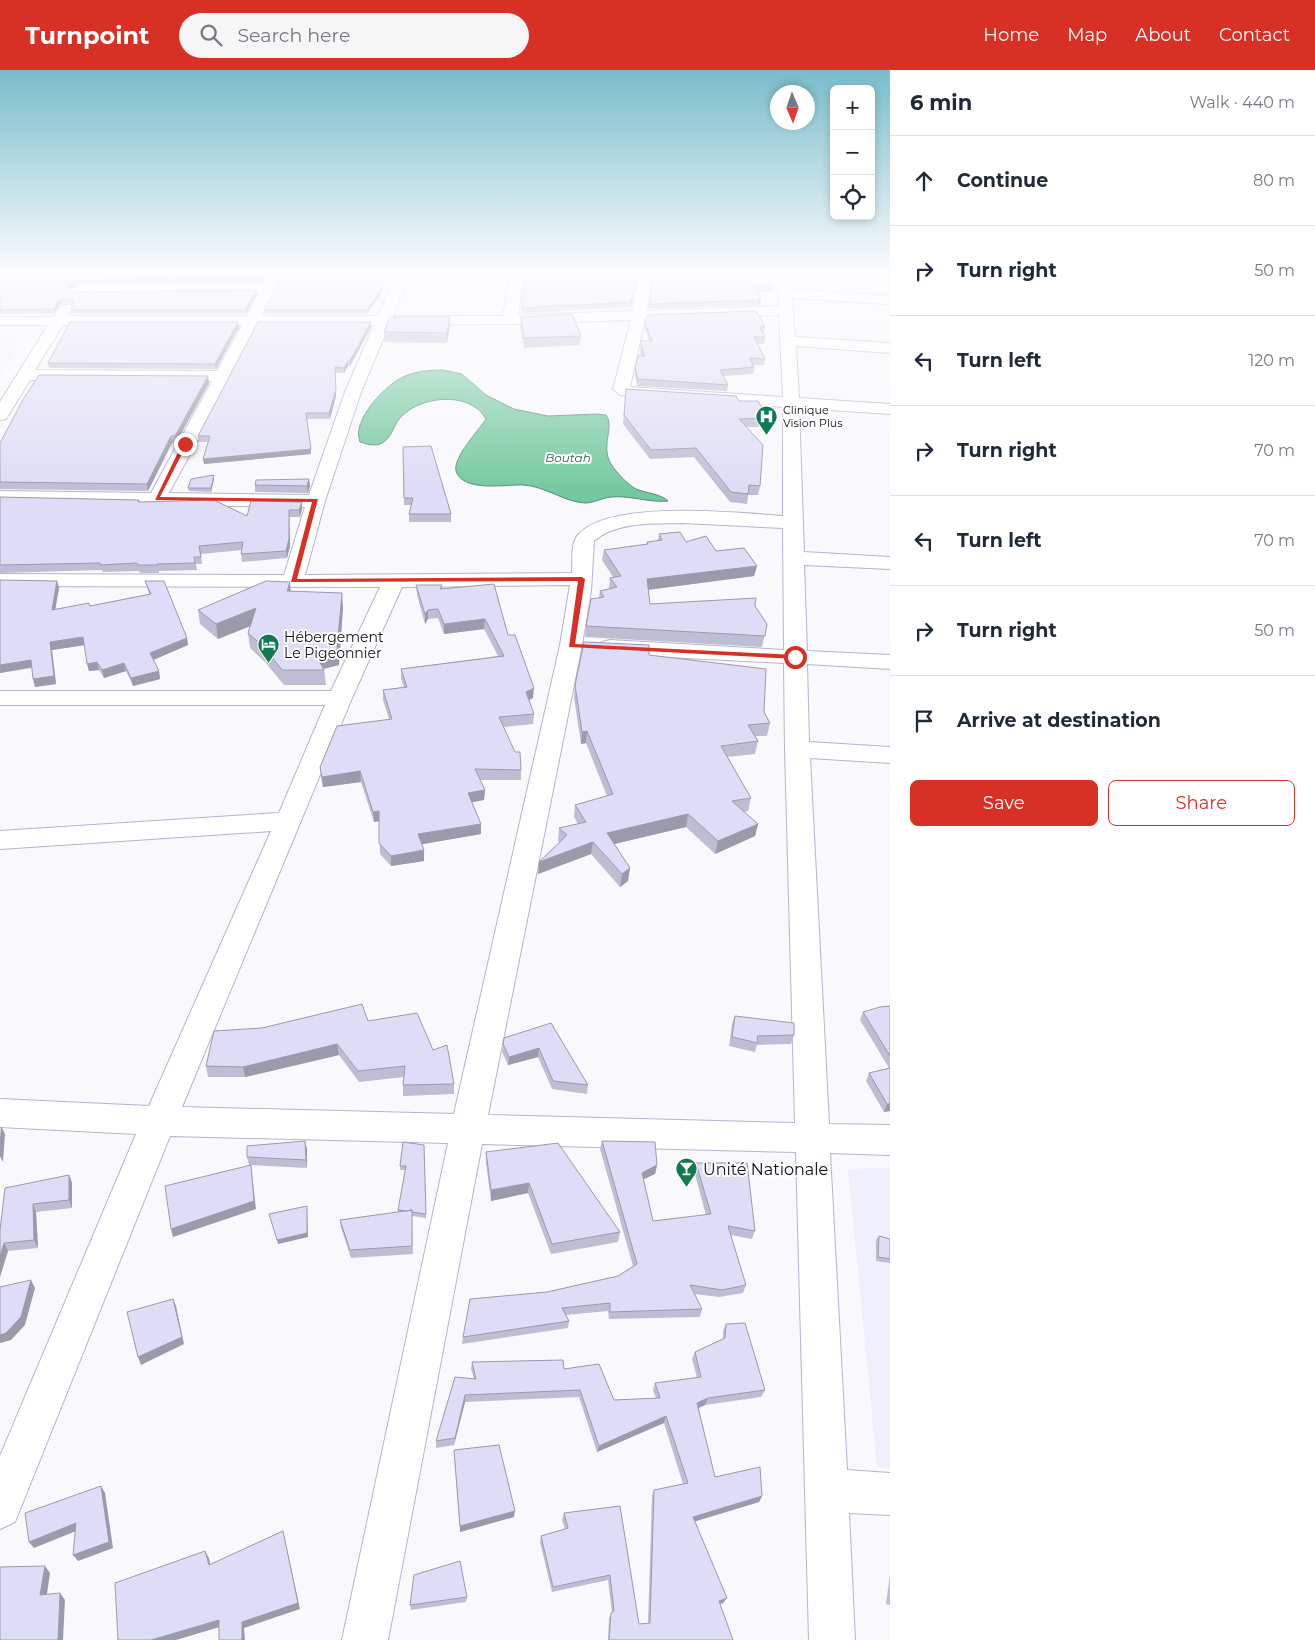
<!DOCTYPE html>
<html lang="en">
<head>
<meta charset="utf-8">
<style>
  :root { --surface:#fff; --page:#f6f6f7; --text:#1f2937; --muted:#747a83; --line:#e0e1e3; --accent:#d93025 }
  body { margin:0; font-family:Montserrat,sans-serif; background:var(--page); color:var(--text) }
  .controls { position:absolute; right:15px; top:15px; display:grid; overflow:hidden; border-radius:8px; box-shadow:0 2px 8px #0003 }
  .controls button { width:45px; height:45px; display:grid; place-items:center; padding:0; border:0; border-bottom:1px solid var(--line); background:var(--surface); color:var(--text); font:25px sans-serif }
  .compass { position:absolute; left:770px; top:15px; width:45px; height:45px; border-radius:50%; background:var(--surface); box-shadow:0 2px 8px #0003; rotate:178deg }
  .stop { position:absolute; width:15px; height:15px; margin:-11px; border:4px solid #d93025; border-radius:50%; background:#fff }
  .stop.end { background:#d93025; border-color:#fff; box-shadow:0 1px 5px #0008 }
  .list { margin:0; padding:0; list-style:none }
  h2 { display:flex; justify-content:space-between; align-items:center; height:65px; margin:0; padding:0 20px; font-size:21px }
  h2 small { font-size:16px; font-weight:400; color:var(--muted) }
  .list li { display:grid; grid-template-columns:32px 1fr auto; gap:15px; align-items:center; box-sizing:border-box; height:90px; padding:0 20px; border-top:1px solid var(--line) }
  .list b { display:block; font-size:19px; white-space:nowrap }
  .list em { font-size:16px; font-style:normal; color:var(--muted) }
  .actions { display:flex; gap:10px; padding:15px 20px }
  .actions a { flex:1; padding:11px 0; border:1px solid var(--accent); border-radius:8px; text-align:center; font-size:18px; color:var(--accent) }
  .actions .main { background:var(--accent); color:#fff }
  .icon { flex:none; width:28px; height:28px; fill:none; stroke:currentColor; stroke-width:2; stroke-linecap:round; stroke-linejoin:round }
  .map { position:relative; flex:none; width:890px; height:1570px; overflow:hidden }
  header { display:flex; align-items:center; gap:30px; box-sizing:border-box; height:70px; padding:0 25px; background:var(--accent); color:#fff }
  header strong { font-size:24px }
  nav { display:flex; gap:28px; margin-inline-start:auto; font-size:18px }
  .search { width:350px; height:45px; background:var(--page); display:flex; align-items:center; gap:12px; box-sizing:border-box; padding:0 18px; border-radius:28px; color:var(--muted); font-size:19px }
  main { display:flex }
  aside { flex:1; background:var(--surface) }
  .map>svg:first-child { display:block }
  .built { fill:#f0effd }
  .water { fill:#74c89f; stroke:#569076 }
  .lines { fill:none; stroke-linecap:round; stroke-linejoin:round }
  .minor-casing { stroke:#b6b4cd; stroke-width:2 }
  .minor { fill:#fff; fill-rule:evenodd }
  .wall { fill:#bfbdd4 }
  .shaded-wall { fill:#9b9aac }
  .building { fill:#dedcf6; stroke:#9b9aac }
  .route { fill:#d93025 }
  .labels { text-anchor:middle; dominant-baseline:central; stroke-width:4; stroke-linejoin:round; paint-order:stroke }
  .far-poi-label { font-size:11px; fill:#0f0e17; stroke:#fff; text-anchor:start }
  .far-water-label { font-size:12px; font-style:italic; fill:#246247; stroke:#fff }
  .poi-label { font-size:14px; fill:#0f0e17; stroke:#fff; text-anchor:start }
  .near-poi-label { font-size:16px; fill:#0f0e17; stroke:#fff; text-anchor:start }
</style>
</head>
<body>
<header>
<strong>Turnpoint</strong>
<div class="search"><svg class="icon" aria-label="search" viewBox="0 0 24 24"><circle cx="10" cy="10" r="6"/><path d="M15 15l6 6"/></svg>Search here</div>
<nav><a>Home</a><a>Map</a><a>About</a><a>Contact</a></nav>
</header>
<main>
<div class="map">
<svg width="890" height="1570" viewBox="0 0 890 1570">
  <rect width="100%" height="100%" fill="#f8f8fd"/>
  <path class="built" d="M0,258H30L0,305Z
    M890,1098V1398L877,1397L848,1099Z"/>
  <path class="water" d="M443,300L462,304L486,325L514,339L548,346L596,344L606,345C615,357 600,376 611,394C617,403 627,414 636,419C646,423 661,424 668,431C649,433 630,425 611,427C602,428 594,433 585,433C564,432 545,416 523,415C507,414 463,423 456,401C453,387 479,360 486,349C470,320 419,326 400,348C393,356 392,368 382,373C376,377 366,374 360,372C351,350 386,314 405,306C417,301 431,300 443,300Z"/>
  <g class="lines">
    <defs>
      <path id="minor" d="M271,203H284L261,246H378L391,216L395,203H408L405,216L393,246H503L511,203H524L518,245L632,241L639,203H652L647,241L779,236L778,203H790L792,219L890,226V234L792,228L795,267L890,273V283L796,276L799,328L890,334V344L799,338L804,482L890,487V499L804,495L807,581L890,585V599L807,594L809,672L890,677V693L810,688L829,1054L890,1055V1085L830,1083L847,1400L890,1403V1445L849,1443L855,1570H809L796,1082L482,1074L388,1570H342L448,1073L170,1066L15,1452L0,1459V1386L136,1064L0,1057V1029L149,1036L271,761L0,779V761L279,743L325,635H0V621H331L380,517L0,516V504L284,505L305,437L0,433V421L151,423L212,311L30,310L6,349L0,350V332L48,255H0V247H54L61,235H71L73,238L68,246H247L260,222L77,224L70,220L77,216L264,214ZM779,245L783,327L630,317L645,249ZM631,250L613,319L620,325L783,337V446C737,443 609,429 578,465C570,474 573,492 572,503L305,505L325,431L361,322L389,255L510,254ZM63,255H242L217,301L35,300ZM257,255H374L345,322L309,425L169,423L232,306ZM682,453L783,458L784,580L610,570L602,572L599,577L602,582L610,584L784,593L785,679L795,1053L488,1045L582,575L591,521L594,471C617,451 653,454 682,453ZM570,515L560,575L454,1044L182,1037L352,628L402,517Z"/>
    </defs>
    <use href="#minor" class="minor-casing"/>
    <use href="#minor" class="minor"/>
  </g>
  <path class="wall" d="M0,203H270L263,212L77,214L71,219L76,222L256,220L257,224L246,244H78L72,243L71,239L73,236V234L61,233L54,243L0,244Z
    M525,203H639L631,237L522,243Z
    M653,203H764L773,217L772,222H758L760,233L758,235L649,239L654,203Z
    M382,223L367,244H264V240Z
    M450,247V256L447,273L384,272V262Z
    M521,247L581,266L580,275L524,278L520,257Z
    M645,253L765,257L764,263H763L765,267L764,274H758L765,289L764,295H753L754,297L753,304L723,306L728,315L727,321L637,316L635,305V298L641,286L640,281L641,275L649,271L645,259Z
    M239,257L216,299L49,298L48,293Z
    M371,257L350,296H348L344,303H335L336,326L330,349H307L311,384L204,394L203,389L208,372H198V366Z
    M208,306L209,313L176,373H172L148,421L0,419V373Z
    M626,319L739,331L768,348L766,357H747L760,416L758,425H748L747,434L730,432L694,387L650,389L623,354Z
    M403,377L451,444V452H409V444L411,435H404Z
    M214,405V409L211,422L189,421L188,418Z
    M309,409L310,416L308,423L255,422V415Z
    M0,427L139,430L140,432L247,446L302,432V439L300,447H289L290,476L287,488L242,492L241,484L242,480L201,484L202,494H196L197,500L159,501V503H141L138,501L103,502L102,500L0,503Z
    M659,464L716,481L757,496L754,506L648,520L650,534L755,536L767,554L762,577L585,567L586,556L599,528L600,521L609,519L610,508L613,507L602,490L604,480L646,474L647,472L658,471Z
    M0,510L57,511L59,518L55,539L90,536L149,524L145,511L187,568L188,575L153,590L159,601L160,609L133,616L126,601L104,608L99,600L89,601L84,575L52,580L56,614L35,617L32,598L0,603Z
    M416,515H442V519L508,565L533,628L529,630L534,644L533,654L504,657L521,700V710H480L485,720L484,730L472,732L481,764L422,774L424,791L391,796L380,784L379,751L374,752L361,712L323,717L321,708L320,697L389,649L383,630V620L404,617L401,609V599L498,586L484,559L444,564L438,548L428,549L425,554L417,525Z
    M291,521L343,537L339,595L324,599L326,615H284L265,592L250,578L248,563L250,556L218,569L200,554L198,540Z
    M649,585L764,642L770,653L767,666H755L758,671L755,684L727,687L751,728L748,741L744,742L758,754L755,766L715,784L686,757L614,774L630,798L628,811L620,817L591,784L538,804L560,772L558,771L559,758L578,754L574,747L575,735L607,726L586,673L581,674L574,627L575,615Z
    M890,936V1041L884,1042L866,1011L869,1003L889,998L860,950L863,942Z
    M735,946L794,965L791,974L757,975L755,982L729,976L732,954Z
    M368,951L433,980L454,1014V1024L403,1026V1015L404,1007L359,1012L339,985L245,1007H208L206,996L262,958Z
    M551,953L588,1015L587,1024L552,1019L538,987L508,995L502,982L503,974Z
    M602,1071L657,1095L655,1104L643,1109L653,1151L706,1145L694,1101L696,1093L755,1161L752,1169L731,1165L746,1215L743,1223L719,1227L695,1224L702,1239L700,1247L609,1249L608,1241L566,1245L569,1251L568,1258L462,1274L463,1267L547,1222L618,1206L633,1196L600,1079Z
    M424,1075L426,1148L412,1146L413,1184L351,1188L341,1158L340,1150L398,1142L405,1100H400V1096Z
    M307,1079V1098L249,1095L247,1087Z
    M486,1082L620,1162L618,1172L551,1184L528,1123L491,1131L486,1093Z
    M69,1105L72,1113V1138L36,1142L38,1178L8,1181L0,1207V1160Z
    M879,1166L890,1169V1193L876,1191V1170Z
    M726,1254L765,1320L761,1327L705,1335L698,1338L715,1407L762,1426L759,1432L695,1451L723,1533L720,1534L733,1570H608L609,1548L612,1543L608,1510L552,1522L540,1472L541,1466L565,1459L562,1450L564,1443L620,1436L639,1554L648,1553L652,1426L654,1420L683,1414L664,1353L597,1382L579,1327L465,1332L454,1375L436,1378V1371L474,1309L471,1299L472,1292L564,1299L614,1330L656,1328L653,1320L655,1313L697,1308L692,1289L695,1282L723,1270V1261Z
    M454,1380L514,1447L460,1462Z
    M890,1504V1535L886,1534Z
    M467,1527L466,1532L411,1540L410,1535Z"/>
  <path class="shaded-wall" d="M267,203H270L263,212V208Z
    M384,203L382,223L367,244V240Z
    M76,210L77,214L68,221L67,217Z
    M256,220L257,224L246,244L245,240Z
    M761,228L760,233L758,235V230Z
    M60,229L61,233L54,243V239Z
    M450,247V256L447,273V263Z
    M238,252L239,257L216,299L215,294Z
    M371,252V257L350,296V291Z
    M348,291V296L344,303V298Z
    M208,306L209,313L176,373L175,366Z
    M336,320V326L330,349L329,343Z
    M171,366L172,373L148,421L147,414Z
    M311,379V384L204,394L203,389Z
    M214,405V409L211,422V418Z
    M309,409L310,416L308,423L307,416Z
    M302,432V439L300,447L299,440Z
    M289,440L290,476L287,488L286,481Z
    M757,496L754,506L646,520L647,509Z
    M57,511L59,518L54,547L52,540Z
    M290,512L291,527L287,521Z
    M342,523L343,537L339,595L318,600L316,585Z
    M256,538L258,553L218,569L216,554Z
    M428,540V549L425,554V544Z
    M485,549L484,559L444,564V554Z
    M83,567L85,575L52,580L56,614L35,617L33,609L50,572Z
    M187,568L188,575L151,591L150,583Z
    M31,590L33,597L0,603V595Z
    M97,592L99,600L89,601L87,594Z
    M124,593L126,601L104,608L102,600Z
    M159,601L160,609L133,616L131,608Z
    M534,618L533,628L525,632L526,622Z
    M587,661L586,673L581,674L582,662Z
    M360,701L361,712L323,717L322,707Z
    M485,720L484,730L468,733V723Z
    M379,741L380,751L374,752L373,742Z
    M688,744L686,757L606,776L607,763Z
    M481,754V764L418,775V764Z
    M758,754L755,766L715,784L718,771Z
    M593,772L591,784L538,804L539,792Z
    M424,780V791L391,796V786Z
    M630,798L628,811L620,817L622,804Z
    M337,974L339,985L245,1007L243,997Z
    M539,978L538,987L508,995L509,987Z
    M887,1034H890V1041L884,1042Z
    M1,1056L5,1064L3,1092L0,1086V1068Z
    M305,1071L307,1079V1098L306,1090Z
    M251,1095L252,1104L256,1139L173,1167L171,1159Z
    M657,1095L655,1104L640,1111L642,1103Z
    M69,1105L72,1113V1138L69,1130Z
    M529,1113L528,1123L491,1131V1120Z
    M33,1134L36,1142L38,1178L34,1170Z
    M307,1136L308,1167L278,1174L277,1170Z
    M4,1173L8,1181L0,1207V1186Z
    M31,1210L35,1218L25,1255L11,1270L0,1273V1265Z
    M173,1229L176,1236L184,1274L141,1295L138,1287Z
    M465,1325V1332L454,1375L455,1368Z
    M708,1328L705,1335L694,1340L697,1333Z
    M666,1346L664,1353L597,1382L599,1376Z
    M101,1416L105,1423L113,1478L78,1491L73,1485Z
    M762,1426L759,1432L690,1453L693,1447Z
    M515,1441L514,1447L460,1462V1456Z
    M76,1453L81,1459L34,1478L29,1472Z
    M283,1461L300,1539L244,1558L245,1570H242V1552Z
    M205,1481L209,1488L212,1502L209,1495Z
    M45,1496L50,1503L46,1531L40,1525Z
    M60,1523L65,1530L63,1570H58Z
    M727,1528L723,1533L715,1536L719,1531Z
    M219,1550L223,1556L176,1570H151Z"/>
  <path class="building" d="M0,203H267L263,208L76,210L67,217L76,222L256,220L245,240H77L71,239L74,235L72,230L60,229L54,239L0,240Z
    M283,203H384L382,219L367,240H264Z
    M526,203H638L631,232L522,238Z
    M654,203H764L773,217H756L761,228L758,230L650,234Z
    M756,241L765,257H760L765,267H754L765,289L749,288L754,297L720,300L728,315L638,309L635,298L638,286H645L641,275V271H652L645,253L647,245Z
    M572,244L581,266L524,268L521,247Z
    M390,247H450L447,263L384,262Z
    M70,252H238L215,294L48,293Z
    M258,252H371L350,291H348L344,298L335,297L336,320L329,343H306L311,379L203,389L210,366H198Z
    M39,305L208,306L175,366H171L147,414L0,412V373L24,328Z
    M626,319L736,326L739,331H758L768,348L739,349L763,375L760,416L749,415L748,424L731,422L696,378L651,380L624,345Z
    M431,376L451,444H409L413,428H404L403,377Z
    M214,405L211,418H188L191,409Z
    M309,409L307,416L255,415L256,410Z
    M0,427L139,430L138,432L214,430L247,446L251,431L302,432L299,440H289V469L286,481L241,484L243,472L199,476L201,487H194L195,493L157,494L158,495H139L136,493L101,495L100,493L0,495Z
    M680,462L686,472L706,466L716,481L744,478L757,496L647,509L650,534L756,528L755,536L767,554L765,566L586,556L591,529L604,527L600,521L617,517L610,508L621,506L604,480L648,474L647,472L662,470L659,464Z
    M0,510L57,511L52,540L89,533L90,536L151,524L145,511H164L187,568L150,583L159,601L131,608L124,593L102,600L97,592L87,594L83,567L50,572L54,606L33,609L31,590L0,595Z
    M266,511L290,512L287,521L342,523L337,580L316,585L324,600H282L264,577L248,563L256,538L216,554L198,540Z
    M494,514L508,565H515L534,618L526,622L534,644L499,647L515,682H520L521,700L475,699L485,720L468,723L481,754L418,764L424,780L391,786L379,773V741L373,742L360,701L322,707L320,697L337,656L392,649L383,620L407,617L401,599L504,586L485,549L444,554L438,539L428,540L425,544L416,515H442L440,519Z
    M584,572L649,575V585L766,599L764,642L770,653L748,655L758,671L721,676L751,728L732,731L758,754L718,771L688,744L607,763L630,798L622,804L593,772L539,792L567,765L559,758L586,752L575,735L613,724L587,661L582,662L575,615Z
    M362,934L368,951L417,943L433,980L447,975L454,1014L403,1015L405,996L358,1001L337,974L243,997L206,996L214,961L262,958Z
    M890,936V986L863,942L880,937Z
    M735,946L794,953V965L757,966L758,973L732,967Z
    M551,953L588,1015L553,1011L539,978L509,987L503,974L504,968Z
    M890,998V1034H887L869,1003Z
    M305,1071L306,1090L247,1087V1076Z
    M602,1071L655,1072L657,1095L642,1103L653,1151L711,1144L696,1093H747L755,1161L728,1156L746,1215L722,1220L690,1215L702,1239L610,1242V1233L562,1238L569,1251L463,1267L470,1229L547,1222L618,1206L637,1194Z
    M403,1072L424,1075L426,1144L412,1142V1140L407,1141L398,1140L406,1096H400Z
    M558,1073L620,1162L552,1174L529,1113L491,1120L486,1082Z
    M251,1095L254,1131L171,1159L165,1116Z
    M69,1105V1130L33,1134L34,1170L4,1173L0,1186V1160L5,1118Z
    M307,1136V1163L277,1170L269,1144Z
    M412,1140V1176L350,1180L340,1150Z
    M879,1166L890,1169V1189L878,1187Z
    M31,1210L21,1247L6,1263L0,1265V1217Z
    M173,1229L182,1267L138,1287L127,1242Z
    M745,1253L765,1320L708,1328L697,1333L715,1407L760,1397L762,1426L693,1447L727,1528L719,1531L733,1570H609L611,1543L614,1541L610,1505L553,1517L541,1466L568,1458L564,1443L620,1436L639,1554L650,1553L654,1420L688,1413L666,1346L599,1376L580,1320L465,1325L455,1368L436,1371L455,1307L476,1309L472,1292L563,1290L564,1299L599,1294L614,1330L660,1328L655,1313L701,1307L695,1282L725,1268L726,1254Z
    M499,1375L515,1441L460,1456L454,1380Z
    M101,1416L109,1472L73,1485L76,1453L29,1472L25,1443Z
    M283,1461L298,1533L242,1552V1570H219V1550L151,1570H118L115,1513L205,1481L209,1495Z
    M460,1491L467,1527L410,1535L414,1505Z
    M45,1496L40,1525L60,1523L58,1570H0V1497Z"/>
  <linearGradient id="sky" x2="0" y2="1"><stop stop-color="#79bccb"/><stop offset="0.48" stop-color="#fcfcfe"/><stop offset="1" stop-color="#fcfcfe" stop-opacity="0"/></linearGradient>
  <rect width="890" height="422" fill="url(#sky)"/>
  <path class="route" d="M185,373L187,374L160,427L318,429L297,509L582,507L585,509L575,574L795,585L799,587L795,589L569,577L578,511L291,512L312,432L155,430L182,374Z"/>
  <defs>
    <symbol id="hospital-pin" viewBox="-11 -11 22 30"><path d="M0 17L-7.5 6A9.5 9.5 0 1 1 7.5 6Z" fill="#127a53" stroke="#fff"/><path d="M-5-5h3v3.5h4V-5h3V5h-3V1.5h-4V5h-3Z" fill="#fff"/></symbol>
    <symbol id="hotel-pin" viewBox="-11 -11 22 30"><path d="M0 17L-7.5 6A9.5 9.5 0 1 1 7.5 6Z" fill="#127a53" stroke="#fff"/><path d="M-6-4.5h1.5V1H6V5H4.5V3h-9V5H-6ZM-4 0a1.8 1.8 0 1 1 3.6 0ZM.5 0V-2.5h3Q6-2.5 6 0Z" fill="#fff"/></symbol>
    <symbol id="bar-pin" viewBox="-11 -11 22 30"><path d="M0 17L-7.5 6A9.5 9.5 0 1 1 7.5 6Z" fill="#127a53" stroke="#fff"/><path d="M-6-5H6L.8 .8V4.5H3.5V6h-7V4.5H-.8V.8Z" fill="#fff"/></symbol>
  </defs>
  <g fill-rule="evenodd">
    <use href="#hospital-pin" x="754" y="334" width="25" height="34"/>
    <use href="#hotel-pin" x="256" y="562" width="25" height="34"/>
    <use href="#bar-pin" x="674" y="1086" width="25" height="34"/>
  </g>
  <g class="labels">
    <g class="far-poi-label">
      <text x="783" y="340">Clinique<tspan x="783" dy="13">Vision Plus</tspan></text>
    </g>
    <g class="far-water-label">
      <text x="568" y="387">Boutah</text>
    </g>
    <g class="poi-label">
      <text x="284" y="567">Hébergement<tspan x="284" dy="16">Le Pigeonnier</tspan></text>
    </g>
    <g class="near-poi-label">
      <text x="703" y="1099">Unité Nationale</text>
    </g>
  </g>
</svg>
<div class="controls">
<button>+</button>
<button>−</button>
<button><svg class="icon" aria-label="locate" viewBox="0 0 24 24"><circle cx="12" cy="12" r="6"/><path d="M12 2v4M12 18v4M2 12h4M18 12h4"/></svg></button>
</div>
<svg class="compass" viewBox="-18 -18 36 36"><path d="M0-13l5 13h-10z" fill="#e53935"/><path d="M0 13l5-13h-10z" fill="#747a83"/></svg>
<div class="stop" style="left:795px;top:587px"></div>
<div class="stop end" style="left:185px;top:374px"></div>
</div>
<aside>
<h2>6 min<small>Walk · 440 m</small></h2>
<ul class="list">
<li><svg class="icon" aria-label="ahead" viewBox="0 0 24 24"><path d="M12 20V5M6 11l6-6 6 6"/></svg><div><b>Continue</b></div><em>80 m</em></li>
<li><svg class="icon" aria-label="right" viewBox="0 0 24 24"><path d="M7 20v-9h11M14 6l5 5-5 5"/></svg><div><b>Turn right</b></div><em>50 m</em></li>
<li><svg class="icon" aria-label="left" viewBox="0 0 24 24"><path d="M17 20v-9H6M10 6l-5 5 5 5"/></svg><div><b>Turn left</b></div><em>120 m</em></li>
<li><svg class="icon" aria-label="right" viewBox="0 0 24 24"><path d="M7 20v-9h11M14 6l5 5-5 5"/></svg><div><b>Turn right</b></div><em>70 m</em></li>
<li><svg class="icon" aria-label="left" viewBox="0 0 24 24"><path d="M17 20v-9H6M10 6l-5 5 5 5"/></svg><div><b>Turn left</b></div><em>70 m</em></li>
<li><svg class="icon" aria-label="right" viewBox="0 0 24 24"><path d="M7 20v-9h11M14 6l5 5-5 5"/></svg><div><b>Turn right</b></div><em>50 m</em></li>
<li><svg class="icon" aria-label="arrive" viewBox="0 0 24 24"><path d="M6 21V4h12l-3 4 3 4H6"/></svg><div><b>Arrive at destination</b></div></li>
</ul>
<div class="actions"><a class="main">Save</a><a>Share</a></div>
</aside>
</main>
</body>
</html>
